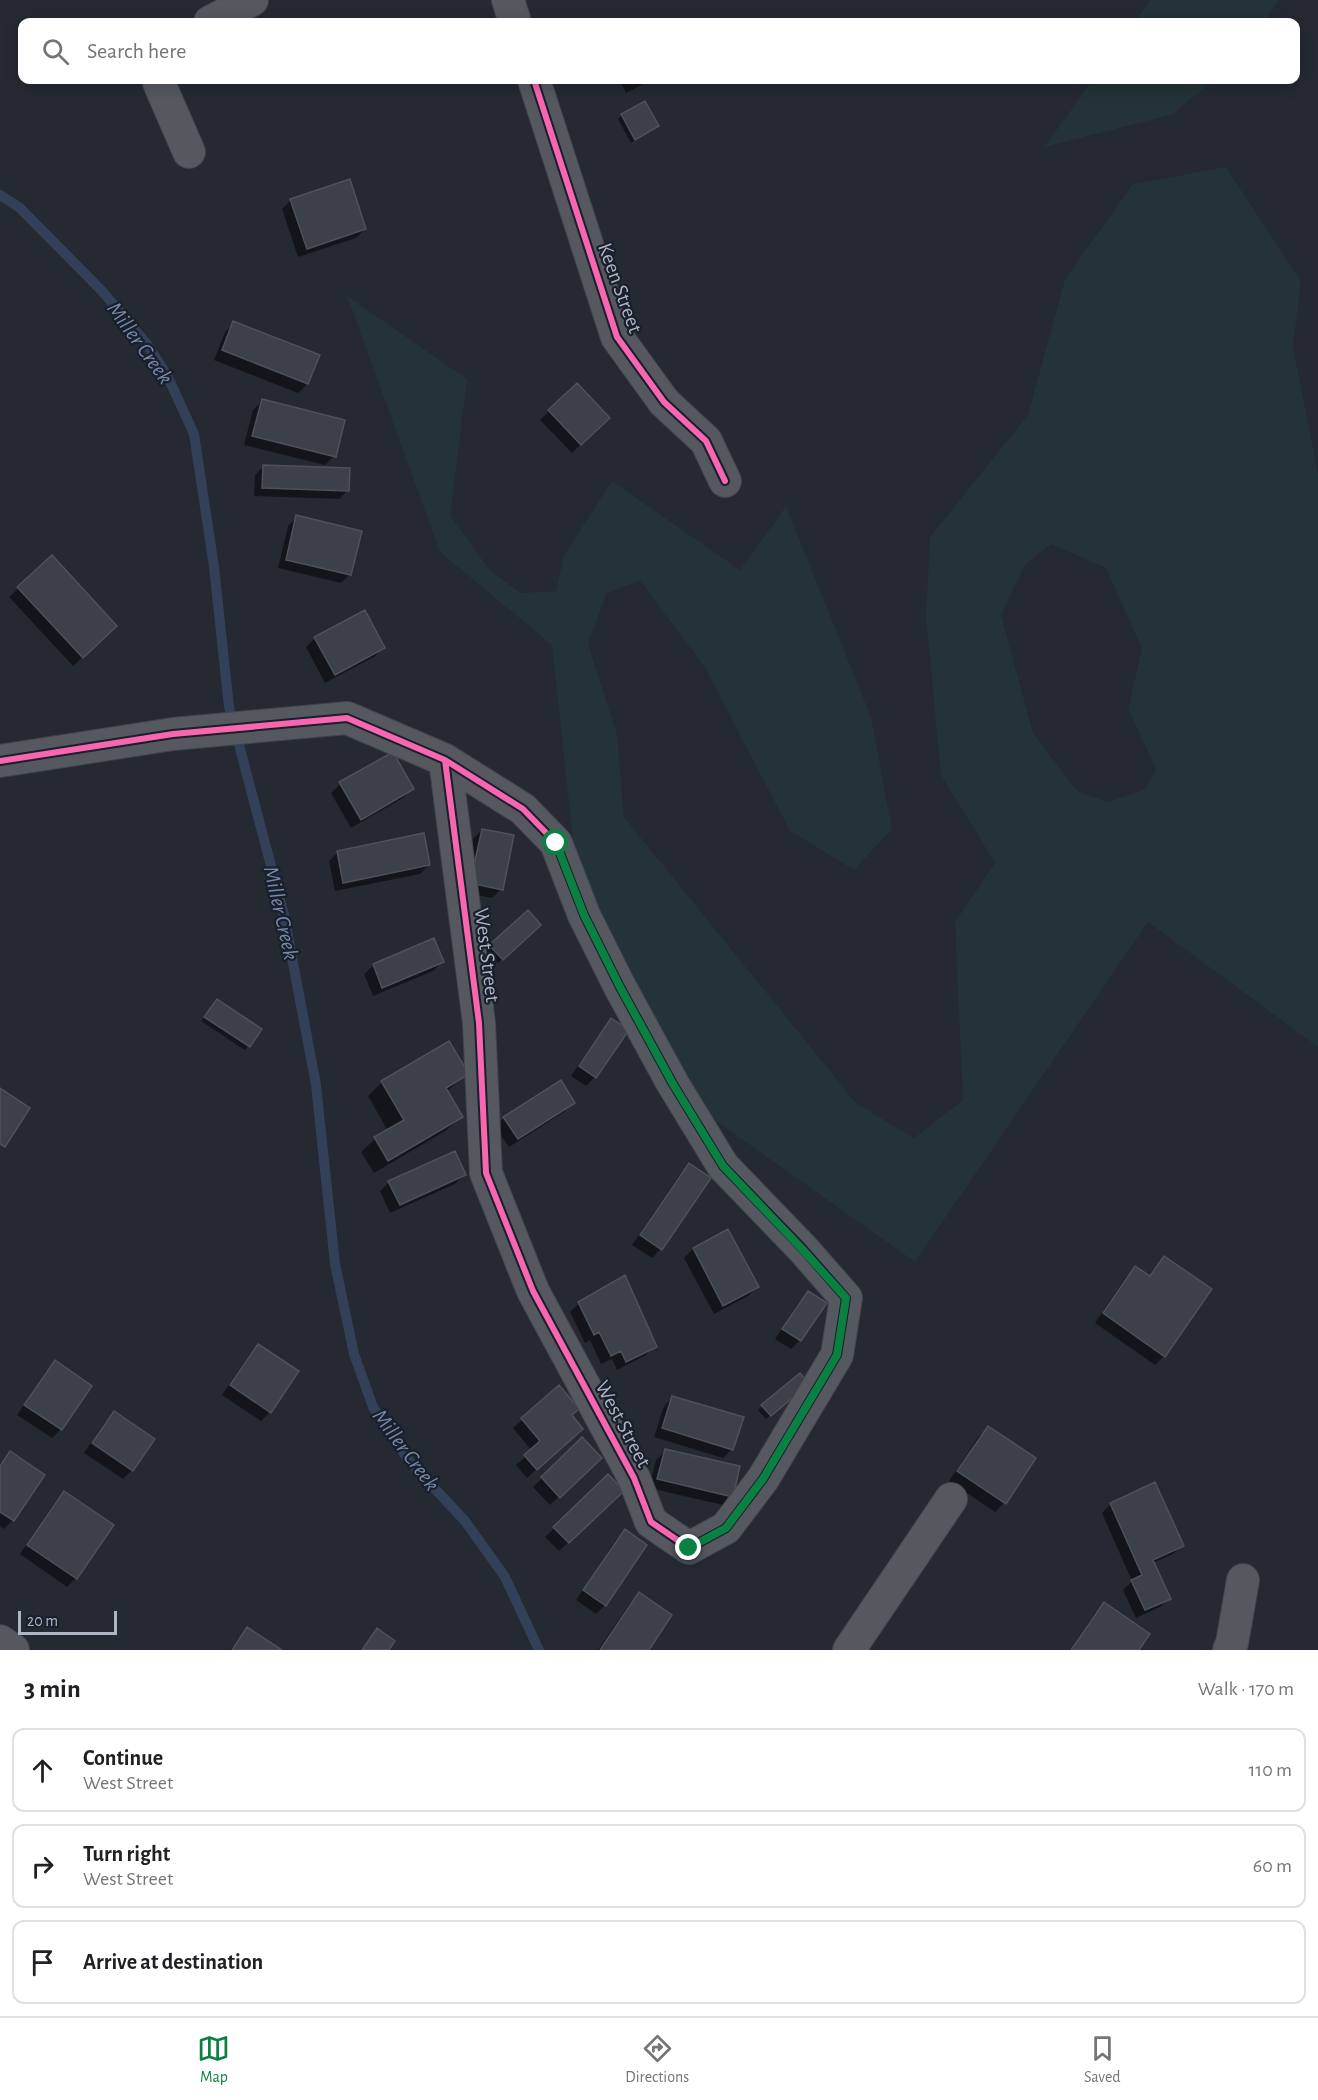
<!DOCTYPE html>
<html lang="en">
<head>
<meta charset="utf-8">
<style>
  :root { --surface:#fff; --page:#f2f2f2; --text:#202124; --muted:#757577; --line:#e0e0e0; --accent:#0b8043 }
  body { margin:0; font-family:"Alegreya Sans",sans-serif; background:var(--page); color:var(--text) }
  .scale { position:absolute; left:18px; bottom:15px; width:99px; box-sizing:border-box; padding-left:6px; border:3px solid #aeb5c3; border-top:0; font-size:16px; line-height:21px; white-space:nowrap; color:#aeb5c3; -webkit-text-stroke:4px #191f2b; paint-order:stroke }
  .stop { position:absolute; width:18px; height:18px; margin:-14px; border:4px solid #0b8043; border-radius:50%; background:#fff }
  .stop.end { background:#0b8043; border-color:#fff; box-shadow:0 2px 6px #0008 }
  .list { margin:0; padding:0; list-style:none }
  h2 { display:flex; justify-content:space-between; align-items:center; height:78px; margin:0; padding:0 24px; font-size:26px }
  h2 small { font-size:20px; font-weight:400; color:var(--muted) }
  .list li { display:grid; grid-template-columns:39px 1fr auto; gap:18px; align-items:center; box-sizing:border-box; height:84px; margin:0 12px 12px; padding:0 12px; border:2px solid var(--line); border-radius:12px }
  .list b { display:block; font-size:22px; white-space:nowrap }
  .list p { margin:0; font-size:20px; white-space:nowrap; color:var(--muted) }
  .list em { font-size:20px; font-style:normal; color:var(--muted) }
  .icon { flex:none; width:33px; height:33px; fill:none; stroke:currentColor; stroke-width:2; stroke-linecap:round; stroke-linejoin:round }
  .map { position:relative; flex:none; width:1318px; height:1650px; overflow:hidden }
  .search { position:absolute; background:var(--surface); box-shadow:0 3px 15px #0003; left:18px; right:18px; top:18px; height:66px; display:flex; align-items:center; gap:15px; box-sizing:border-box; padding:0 21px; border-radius:12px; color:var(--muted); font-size:22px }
  .sheet { height:366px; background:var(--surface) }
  nav { display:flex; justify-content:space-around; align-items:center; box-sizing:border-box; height:84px; border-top:2px solid var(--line); background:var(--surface); font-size:16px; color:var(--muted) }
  nav a { display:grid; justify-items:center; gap:3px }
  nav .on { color:var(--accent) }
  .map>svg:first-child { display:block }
  .green { fill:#233337; fill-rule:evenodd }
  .shadow { fill:#0007 }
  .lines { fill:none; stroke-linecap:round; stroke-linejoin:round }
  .stream { stroke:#334059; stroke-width:10 }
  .building { fill:#3c4048; stroke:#4d5159; stroke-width:1.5 }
  .minor-casing { stroke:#41444a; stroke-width:34 }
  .minor { stroke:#55585f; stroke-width:32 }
  .cycleway-casing { stroke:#191f2b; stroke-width:10 }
  .cycleway { stroke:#f766af; stroke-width:6 }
  .route { stroke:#0b8043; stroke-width:8 }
  .labels { text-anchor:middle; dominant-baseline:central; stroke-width:4.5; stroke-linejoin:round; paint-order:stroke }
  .street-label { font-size:21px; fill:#aeb5c3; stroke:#191f2b }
  .water-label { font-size:22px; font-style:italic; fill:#7689ab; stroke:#191f2b }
</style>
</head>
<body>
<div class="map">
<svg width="1318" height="1650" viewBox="0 0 1318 1650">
  <rect width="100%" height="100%" fill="#252931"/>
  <path class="green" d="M1150,0H1278L1265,22H1134Z
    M1093,80H1214L1171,115L1044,147Z
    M1226,167L1301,281L1293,346L1318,474V1047L1148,922L915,1262L712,1118L590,901L573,840L552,645L440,552L347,296L467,379L450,516L490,570L520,593L556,591L564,555L612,481L740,570L786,506L871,717L892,829L854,870L790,831L705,668L640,581L607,593L588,644L617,734L624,817L856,1103L914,1138L963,1100L955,922L995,863L941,775L926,617L930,537L1028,415L1065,279L1133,184ZM1051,544L1106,568L1142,649L1128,709L1156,769L1144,790L1108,802L1078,792L1033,733L1001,615L1025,565Z"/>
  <path class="shadow" d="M620,80H651L626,93Z
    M622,115L657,126L631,143L618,119Z
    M291,200L365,229L356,238L298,257L282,209Z
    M234,323L318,356L307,384L298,393L214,360L225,332Z
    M262,401L334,456L325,465L244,445L253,410Z
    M549,411L599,427L572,453L540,420Z
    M264,466L348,490L339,499L254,496L255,475Z
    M297,517L350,574L341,583L278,568L288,526Z
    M52,557L106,635L73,666L9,597Z
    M315,638L383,648L374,657L325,683L306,647Z
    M340,784L412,789L403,798L351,828L331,793Z
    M482,830L501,889L492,898L462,892L473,839Z
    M338,852L429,865L420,874L335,891L329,861Z
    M528,913L539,925L498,963L486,950Z
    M442,962L433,971L373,996L364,974L374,965Z
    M217,1001L260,1030L245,1050L201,1021Z
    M612,1020L595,1077L586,1086L571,1076L603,1029Z
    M449,1043L467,1074L446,1092L461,1116L447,1130L374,1173L361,1152L375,1139L388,1131L368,1096L382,1082Z
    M573,1103L564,1112L509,1147L495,1127L504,1118Z
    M689,1165L661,1249L652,1258L632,1245L680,1174Z
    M464,1175L455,1184L390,1213L380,1191L389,1182Z
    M727,1231L757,1287L748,1296L714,1314L684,1258L693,1249Z
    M1165,1258L1164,1356L1155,1365L1095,1323L1126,1277L1135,1268L1149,1277Z
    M808,1293L825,1303L800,1340L791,1349L775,1339L799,1302Z
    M579,1303L655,1346L646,1355L617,1370L612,1359L601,1364L590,1340L585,1343L570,1312Z
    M258,1346L297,1372L270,1412L261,1421L222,1395L249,1355Z
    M55,1362L90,1386L61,1429L52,1438L17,1415L46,1371Z
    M559,1387L570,1416L572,1438L527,1478L516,1465L532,1451L513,1428Z
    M803,1388L766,1419L758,1410L762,1406Z
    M673,1397L732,1449L723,1458L654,1437L664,1406Z
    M114,1413L132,1470L123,1479L84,1453L105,1422Z
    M988,1427L1004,1503L995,1512L949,1481L979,1436Z
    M582,1440L591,1467L550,1505L533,1487Z
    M665,1451L732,1496L723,1505L649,1488L656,1460Z
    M10,1453L13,1520L4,1529L0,1526V1464Z
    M608,1477L622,1491L559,1551L545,1537Z
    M64,1493L76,1578L67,1587L20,1554L55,1502Z
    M1111,1504L1182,1545L1173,1554L1153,1563L1169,1598L1160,1607L1136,1618L1123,1590L1132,1581L1102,1513Z
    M625,1531L605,1605L596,1614L576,1600L616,1540Z
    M639,1594L647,1650H598L630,1603Z
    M1104,1604L1138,1650H1070L1095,1613Z
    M248,1629L279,1650H230Z"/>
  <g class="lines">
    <path class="stream" d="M0,195L20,208L102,291L146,343L167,375L194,434L214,567L229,707L284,915L316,1085L335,1264L354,1354L373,1407L409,1461L465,1521L505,1577L539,1650"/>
  </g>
  <path class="building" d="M645,101L659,126L635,140L621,114Z
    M350,179L366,229L307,249L290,199Z
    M233,321L320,355L308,384L222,350Z
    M577,383L610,418L581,445L548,410Z
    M262,399L345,420L336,457L252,436Z
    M263,465L350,468L349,491L262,488Z
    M296,515L362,531L351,575L286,560Z
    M52,555L117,626L83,658L17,587Z
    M365,610L385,648L335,675L314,637Z
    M393,752L414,789L361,820L339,782Z
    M482,829L514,835L503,890L470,883Z
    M424,833L430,865L343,883L337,851Z
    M528,910L541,925L503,960L489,945Z
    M434,938L444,962L382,988L373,964Z
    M217,999L262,1029L250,1047L204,1017Z
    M611,1018L629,1030L596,1078L579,1066Z
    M449,1041L469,1074L446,1088L463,1117L388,1161L374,1137L404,1120L381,1081Z
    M561,1080L575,1103L518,1139L503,1117Z
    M0,1088L30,1108L5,1147L0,1144Z
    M455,1151L466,1175L400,1205L388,1181Z
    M689,1163L711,1178L662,1250L640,1235Z
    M728,1229L759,1287L723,1306L693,1248Z
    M1164,1256L1212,1289L1165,1357L1103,1313L1135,1266L1150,1276Z
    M625,1275L657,1347L626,1362L621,1351L611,1356L599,1332L594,1335L578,1302Z
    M808,1291L827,1303L801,1341L782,1329Z
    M258,1344L299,1371L271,1413L230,1385Z
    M55,1360L92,1386L62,1430L24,1405Z
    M800,1373L809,1384L771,1416L761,1405Z
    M559,1385L579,1409L572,1415L583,1429L537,1470L524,1455L540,1441L521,1418Z
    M672,1396L744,1417L733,1450L662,1428Z
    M114,1411L155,1439L133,1471L92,1443Z
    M988,1426L1036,1458L1006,1504L957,1471Z
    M582,1437L602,1458L560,1498L541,1477Z
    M665,1449L740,1466L733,1497L657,1479Z
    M10,1451L45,1475L14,1521L0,1512V1466Z
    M608,1474L624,1491L569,1543L553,1527Z
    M1155,1482L1184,1546L1153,1560L1171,1599L1145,1610L1131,1580L1142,1575L1110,1503Z
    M64,1491L114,1525L77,1579L27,1545Z
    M625,1529L647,1545L606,1606L583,1590Z
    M639,1592L672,1615L649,1650H600Z
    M1104,1602L1150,1634L1139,1650H1071Z
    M247,1627L282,1650H232Z
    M377,1628L395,1641L389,1650H362Z"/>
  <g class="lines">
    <defs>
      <path id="minor" d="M508,0L515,22
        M210,22L252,0
        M160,80L159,83L189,152
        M534,80L617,337L664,402L706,441L725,481
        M0,761L173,734L347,718L445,760L479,1023L486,1173L533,1291L634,1478L651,1522L689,1548L726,1528L763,1479L837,1355L846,1298L803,1249L723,1166L673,1084L620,987L584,915L556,843L523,809L445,760
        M0,1641L13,1650
        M849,1650L951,1499
        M1229,1650L1232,1643L1243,1580"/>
    </defs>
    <use href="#minor" class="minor-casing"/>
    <use href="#minor" class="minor"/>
    <defs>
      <path id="cycleway" d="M534,80L617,337L664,402L706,441L725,481
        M0,761L173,734L347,718L445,760L479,1023L486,1173L533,1291L634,1478L651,1522L689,1548L726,1528L763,1479L837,1355L846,1298L803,1249L723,1166L673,1084L620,987L584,915L556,843L523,809L445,760"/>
    </defs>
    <use href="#cycleway" class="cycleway-casing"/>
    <use href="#cycleway" class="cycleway"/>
  </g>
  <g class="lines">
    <path class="route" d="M556,843L584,915L620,987L673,1084L723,1166L802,1249L846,1298L837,1355L763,1479L726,1528L689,1548"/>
  </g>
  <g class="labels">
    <g class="street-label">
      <text transform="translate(620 288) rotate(70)">Keen Street</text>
      <text transform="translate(487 955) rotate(83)">West Street</text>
      <text transform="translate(623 1424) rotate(62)">West Street</text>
    </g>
    <g class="water-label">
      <text transform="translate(140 343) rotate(54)">Miller Creek</text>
      <text transform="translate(281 913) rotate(77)">Miller Creek</text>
      <text transform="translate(406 1450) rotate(53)">Miller Creek</text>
    </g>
  </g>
</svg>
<div class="scale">20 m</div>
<div class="stop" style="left:556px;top:843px"></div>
<div class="stop end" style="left:689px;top:1548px"></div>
<div class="search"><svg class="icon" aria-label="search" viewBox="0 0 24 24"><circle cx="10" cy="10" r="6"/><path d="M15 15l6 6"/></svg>Search here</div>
</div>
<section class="sheet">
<h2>3 min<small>Walk · 170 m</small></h2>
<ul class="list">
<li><svg class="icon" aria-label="ahead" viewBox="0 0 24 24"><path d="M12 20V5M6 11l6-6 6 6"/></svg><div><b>Continue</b><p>West Street</p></div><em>110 m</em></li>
<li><svg class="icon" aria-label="right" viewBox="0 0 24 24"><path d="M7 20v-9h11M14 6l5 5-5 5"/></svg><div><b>Turn right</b><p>West Street</p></div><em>60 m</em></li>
<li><svg class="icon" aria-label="arrive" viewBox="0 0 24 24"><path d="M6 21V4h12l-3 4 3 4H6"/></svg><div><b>Arrive at destination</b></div></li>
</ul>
</section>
<nav>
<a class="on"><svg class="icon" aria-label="map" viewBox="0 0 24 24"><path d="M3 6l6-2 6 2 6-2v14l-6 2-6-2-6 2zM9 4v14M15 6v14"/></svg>Map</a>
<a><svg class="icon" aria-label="directions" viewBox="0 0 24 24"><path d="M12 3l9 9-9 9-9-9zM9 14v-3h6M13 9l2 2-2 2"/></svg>Directions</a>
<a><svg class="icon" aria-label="saved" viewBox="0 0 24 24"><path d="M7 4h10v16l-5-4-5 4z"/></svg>Saved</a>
</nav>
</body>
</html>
